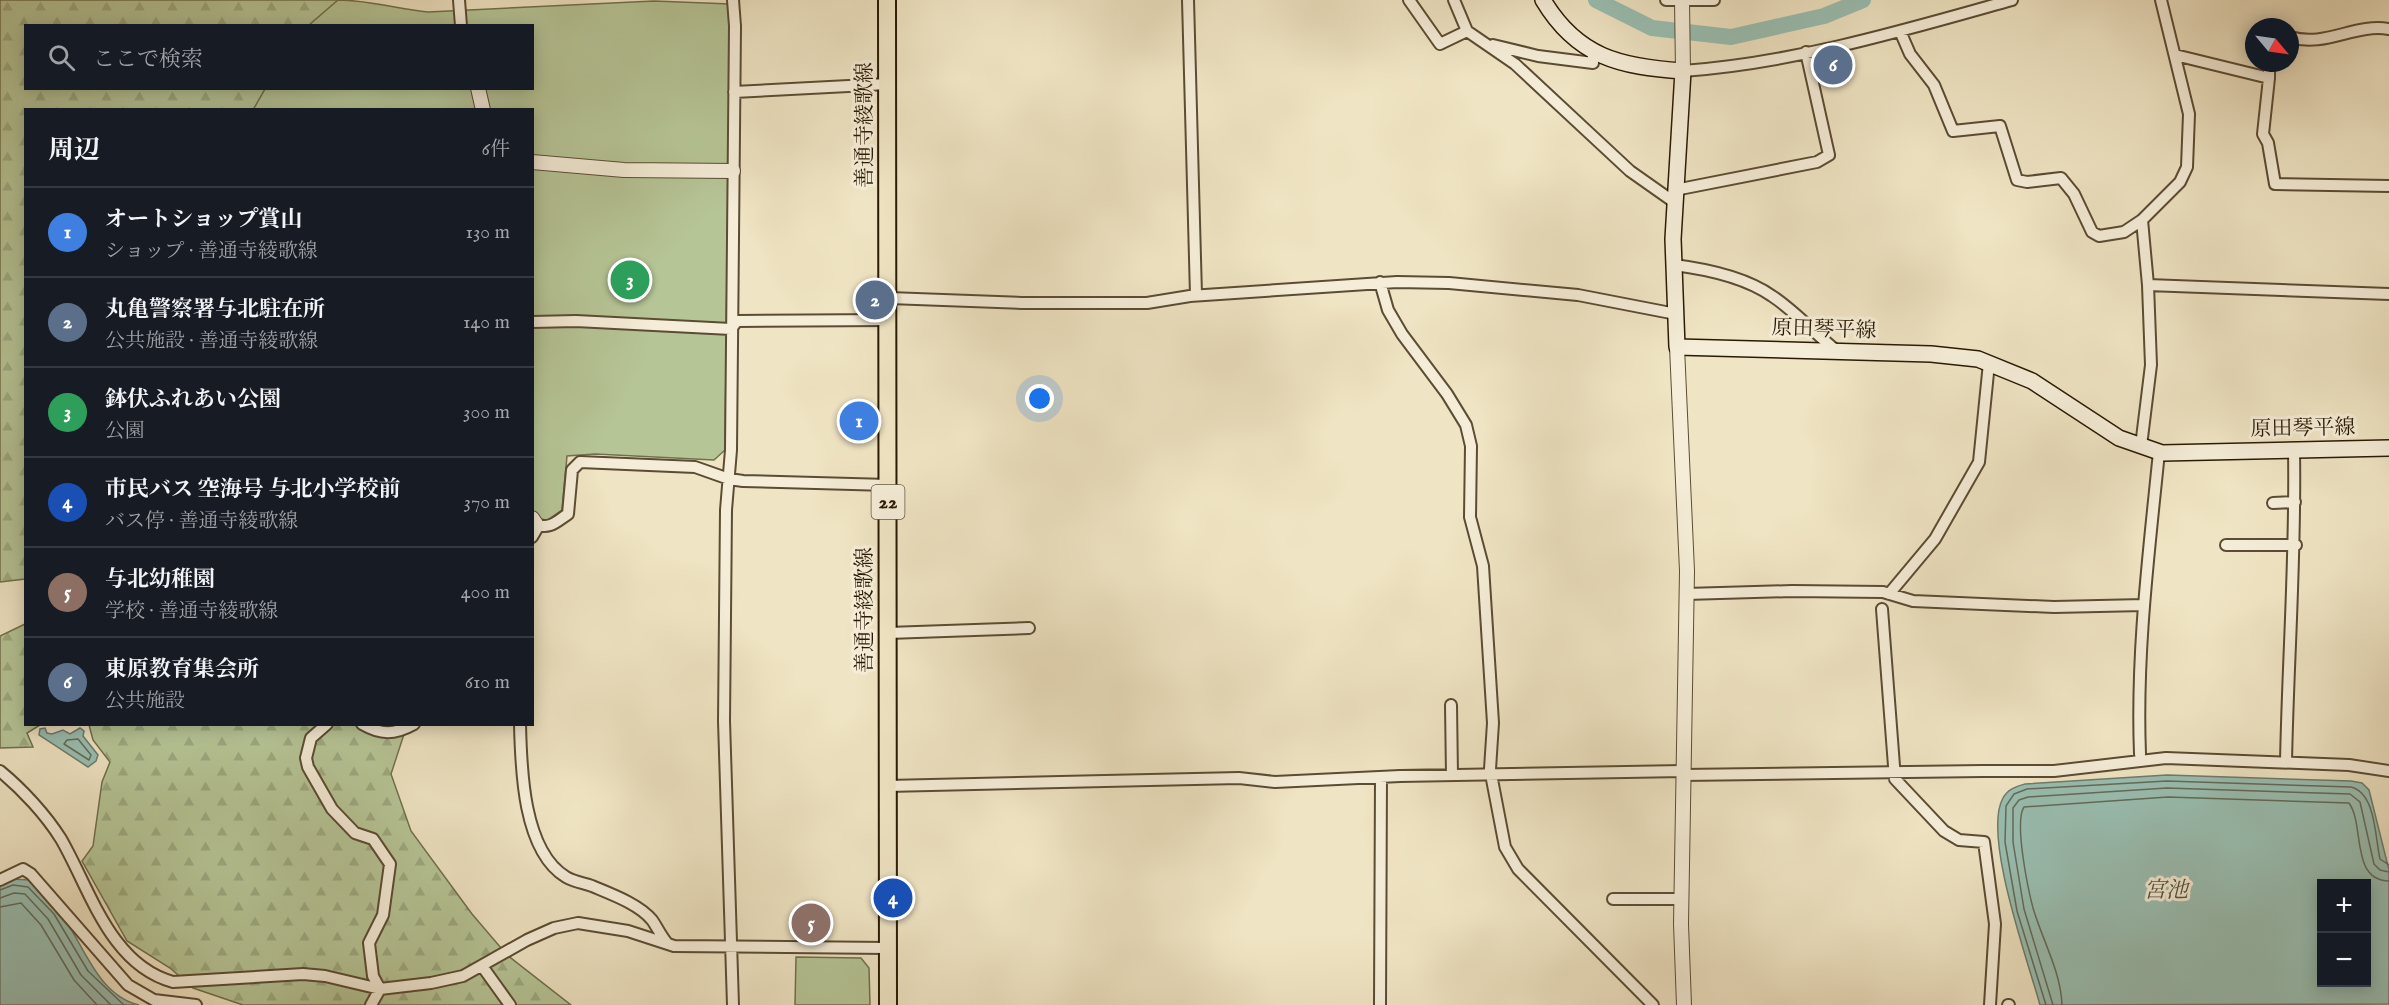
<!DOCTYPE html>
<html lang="ja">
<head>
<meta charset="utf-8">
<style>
  :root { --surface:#171b24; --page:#242831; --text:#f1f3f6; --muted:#9ea1a6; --line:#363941; --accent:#c59692 }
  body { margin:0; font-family:"IM FELL English","Noto Serif JP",serif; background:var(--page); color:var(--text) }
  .controls { position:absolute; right:18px; bottom:18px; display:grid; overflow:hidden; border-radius:0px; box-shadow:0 3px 15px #0003 }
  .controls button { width:54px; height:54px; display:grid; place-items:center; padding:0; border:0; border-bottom:2px solid var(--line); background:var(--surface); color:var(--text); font:30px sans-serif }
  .compass { position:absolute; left:2245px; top:18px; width:54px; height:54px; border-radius:50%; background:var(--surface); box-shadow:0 3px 15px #0003; rotate:119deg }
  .you { position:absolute; left:1040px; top:399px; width:21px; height:21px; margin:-15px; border:4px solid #fff; border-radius:50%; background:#1a73e8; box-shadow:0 0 0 9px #1a73e833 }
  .badge { display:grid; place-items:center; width:39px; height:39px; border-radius:50%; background:var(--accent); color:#fff; font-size:20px; font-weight:700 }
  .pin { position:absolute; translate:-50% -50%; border:3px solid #fff; box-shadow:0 2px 6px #0006 }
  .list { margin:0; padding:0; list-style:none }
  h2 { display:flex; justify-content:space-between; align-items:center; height:78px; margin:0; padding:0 24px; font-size:26px }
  h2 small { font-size:20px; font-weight:400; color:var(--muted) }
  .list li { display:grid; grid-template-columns:39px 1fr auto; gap:18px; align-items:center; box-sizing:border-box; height:90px; padding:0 24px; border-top:2px solid var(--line) }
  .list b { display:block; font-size:22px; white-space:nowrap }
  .list p { margin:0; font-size:20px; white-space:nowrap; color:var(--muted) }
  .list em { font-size:20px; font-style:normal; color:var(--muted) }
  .icon { flex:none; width:33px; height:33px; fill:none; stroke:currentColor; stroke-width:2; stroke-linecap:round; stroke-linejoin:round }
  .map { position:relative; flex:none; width:2389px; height:1005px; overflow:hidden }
  .search { position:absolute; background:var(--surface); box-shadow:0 3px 15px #0003; left:24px; top:24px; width:510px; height:66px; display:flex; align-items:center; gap:15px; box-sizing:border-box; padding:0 21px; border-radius:0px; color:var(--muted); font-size:22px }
  .panel { position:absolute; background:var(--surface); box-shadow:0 3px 15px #0003; left:24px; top:108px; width:510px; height:618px; border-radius:0px }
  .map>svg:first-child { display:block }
  .forest { fill:url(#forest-firs); stroke:#70704c; stroke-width:1.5 }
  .green { fill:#b6c596; stroke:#70704c; stroke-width:1.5 }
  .water { fill:#9abfb2; stroke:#6d7d6c; stroke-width:1.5; fill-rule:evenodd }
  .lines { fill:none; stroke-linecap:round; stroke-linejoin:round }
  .shore { stroke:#626c5a; stroke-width:1.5 }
  .river { stroke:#9abfb2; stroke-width:16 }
  .minor-casing { stroke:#5b4c33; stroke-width:14 }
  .tertiary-casing { stroke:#5b4c33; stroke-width:16 }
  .secondary-casing { stroke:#2a1a03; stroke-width:18 }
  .primary-casing { stroke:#2a1a03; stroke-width:20 }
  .minor { stroke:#f5edd8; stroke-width:10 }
  .tertiary { stroke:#f5edd8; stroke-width:14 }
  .secondary { stroke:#f5edd8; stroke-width:15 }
  .primary { stroke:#efe4c3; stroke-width:16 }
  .labels { text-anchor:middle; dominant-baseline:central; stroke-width:6; stroke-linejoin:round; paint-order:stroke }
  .shield { fill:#f5edd8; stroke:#675943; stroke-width:1.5 }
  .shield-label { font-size:20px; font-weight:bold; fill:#2a1a03 }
  .street-label { font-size:21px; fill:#2a1a03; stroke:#f5edd8 }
  .water-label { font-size:22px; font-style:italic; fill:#515440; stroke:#f5edd8 }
</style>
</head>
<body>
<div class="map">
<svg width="2389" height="1005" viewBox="0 0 2389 1005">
  <defs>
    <pattern id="forest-firs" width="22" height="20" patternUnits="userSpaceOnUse" patternTransform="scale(1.5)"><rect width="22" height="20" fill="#b6c596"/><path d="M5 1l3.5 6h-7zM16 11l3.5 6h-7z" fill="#9da980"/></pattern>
  </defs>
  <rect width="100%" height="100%" fill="#efe4c3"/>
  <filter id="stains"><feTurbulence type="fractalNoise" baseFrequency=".00333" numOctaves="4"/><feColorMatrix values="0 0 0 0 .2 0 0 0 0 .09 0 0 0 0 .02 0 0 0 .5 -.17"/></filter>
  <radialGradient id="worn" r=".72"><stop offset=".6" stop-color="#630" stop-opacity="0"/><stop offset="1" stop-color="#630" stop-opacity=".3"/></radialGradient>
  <path class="forest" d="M0,0H347L332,25L26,26V88L276,89L263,109L26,110L25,579L0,582Z
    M25,624L26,724L40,725L27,733L33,747L0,748V636Z
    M89,725H407L391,774L411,831L472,914L507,955L571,1005H243L193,988L170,968L127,941L82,861L93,846L102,782L110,762L93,740Z"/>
  <path class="green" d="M338,0C368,0 398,9 428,12L654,1L730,4L725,450L714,460L595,454L567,456L562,510L533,530L532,110H253L265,89L532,88V26L309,25Z
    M796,957L861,958L869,968L870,1005H795Z"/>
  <path class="water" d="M45,728L47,733L52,734L63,730L70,734L80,728L84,731L83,736L98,755L96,761L88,767L39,735L40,729Z
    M2167,775L2351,781L2362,783L2369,790L2389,870V1004L2040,1005C2029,964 1982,835 2003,798C2008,789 2015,787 2025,784ZM2322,884H2366V982H2322Z
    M11,879L30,880C39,890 50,900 59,911C83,941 96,995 139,1005H0V885Z"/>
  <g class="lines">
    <path class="shore" d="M78,739L91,755L89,760L64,744L67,740Z
      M0,890L13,885L28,887L54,914L88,971L124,1005
      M0,898L14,893L25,894L48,919L81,975L111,1005
      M0,907L21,903L41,925L74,980L97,1005
      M2046,1005L2017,911L2005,842L2006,806L2014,794L2027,789L2167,781L2351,787C2376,793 2375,838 2380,859L2389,865
      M2053,1005L2024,909L2013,842V808L2019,800L2028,797L2167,788L2350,794L2360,802L2374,864L2380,870L2389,872
      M2062,1005C2061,972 2042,939 2033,908C2028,889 2014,822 2024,807L2168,797L2349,803C2365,825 2350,880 2389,881"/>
    <path class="river" d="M1596,0L1652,28L1731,37L1824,16L1863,0"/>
    <defs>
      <path id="minor" d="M459,0L461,26
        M733,0L735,26L731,450L726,510L724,721L733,1005
        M1188,0L1196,295
        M1409,0L1440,44L1467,31
        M1454,0L1467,31L1515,64L1630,171L1674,202
        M1666,0H1714
        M1900,31L1910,54L1934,85L1953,131L2000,126L2017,180L2027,182L2061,178L2074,194L2092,232L2099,236L2124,232L2142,220L2180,182L2187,167L2189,114L2161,0
        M2290,37C2325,48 2355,23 2389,29
        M1493,45L1538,56L1593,63V52
        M2175,55L2269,78L2263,134L2268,143L2275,184L2389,186
        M2269,63V78
        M1683,71C1795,63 1905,30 2012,0
        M734,92L887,84
        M1675,190L1817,162L1829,155L1806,52
        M1674,265C1706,269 1745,277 1772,296C1795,311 1815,334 1837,351
        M1380,282L1388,310L1402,334L1447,394L1466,425L1471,446L1470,517L1483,566L1493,723L1490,769L1505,847L1518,869L1653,1005
        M2148,285L2389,294
        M889,298L1022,303H1147L1190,296L1397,282L1449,283L1578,295L1676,314
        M532,322L576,321L731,329
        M731,329L737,321L889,320
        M2141,446L2151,365L2148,285L2142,220
        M2273,503L2295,502
        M536,524C550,530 557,521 568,514L572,470L580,462L695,467L729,479L743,481L888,485
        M532,537L539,525
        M2226,545H2296
        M1686,594L1792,591L1883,592L1913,601L2054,607L2144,605
        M1889,594L1935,539L1979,462L1989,363
        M1882,609L1895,779L1944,831L1959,840L1984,842L1995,924L1990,1005
        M888,633L1029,628
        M1451,705L1452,775
        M327,724L311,738L306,758L308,767L332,809L355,833L373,839L390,864L383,915L369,943L373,976L380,989L371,1005
        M362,724C381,735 394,735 414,724
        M520,724C521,769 523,851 566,877C574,882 584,883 592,886C611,894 639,904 652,920C657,927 661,936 667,943
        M2140,754C2136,653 2149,552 2159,452
        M2286,762C2288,658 2296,555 2294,451
        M0,771C22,789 46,815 61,839C90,889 110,965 173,982L303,974L325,976L380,989L431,983L463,976L527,940L554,928L578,923L628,931L674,946L887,948
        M1682,775L1982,771H2054L2166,758L2349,765L2389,771
        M887,786L1239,778L1275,782L1400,776L1683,771
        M0,880L23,869L31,874L128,985L154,1000L196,1005
        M1613,899H1681
        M482,966L510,1005
        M1380,1005L1381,777
        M2008,1005H2009"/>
      <path id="tertiary" d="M1682,0L1683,71
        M478,88L483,110
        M532,162L624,170L733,171
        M1677,347L1687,571L1681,924L1684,1005
        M532,518L536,524"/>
      <path id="secondary" d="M1543,0C1577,57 1620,67 1683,71L1673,239L1677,347L1931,354L1978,359L2032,381L2119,438L2162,453L2389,448"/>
      <path id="primary" d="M887,0L888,1005"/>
    </defs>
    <use href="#minor" class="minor-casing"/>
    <use href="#tertiary" class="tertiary-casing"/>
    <use href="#secondary" class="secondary-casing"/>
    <use href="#primary" class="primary-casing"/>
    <use href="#minor" class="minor"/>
    <use href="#tertiary" class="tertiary"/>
    <use href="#secondary" class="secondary"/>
    <use href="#primary" class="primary"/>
  </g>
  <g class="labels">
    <rect class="shield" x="871.5" y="485" width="33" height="34" rx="4.5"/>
    <g class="shield-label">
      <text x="888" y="502">22</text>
    </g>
    <g class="street-label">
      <text transform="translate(865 125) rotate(-90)">善通寺綾歌線</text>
      <text transform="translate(1824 330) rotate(2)">原田琴平線</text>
      <text transform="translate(2303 429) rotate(-1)">原田琴平線</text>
      <text transform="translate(865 610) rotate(-90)">善通寺綾歌線</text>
    </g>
    <g class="water-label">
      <text x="2166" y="891">宮池</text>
    </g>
  </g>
  <rect width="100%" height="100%" filter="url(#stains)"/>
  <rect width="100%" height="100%" fill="url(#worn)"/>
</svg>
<div class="controls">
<button>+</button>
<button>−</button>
</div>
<svg class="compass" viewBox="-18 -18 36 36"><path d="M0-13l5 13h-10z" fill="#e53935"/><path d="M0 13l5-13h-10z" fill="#9ea1a6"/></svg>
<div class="you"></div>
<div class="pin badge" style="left:859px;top:421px;background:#3f7fe0">1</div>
<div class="pin badge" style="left:875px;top:300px;background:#5c6f8a">2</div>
<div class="pin badge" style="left:630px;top:280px;background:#2e9e5b">3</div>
<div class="pin badge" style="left:893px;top:898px;background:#1a4fb4">4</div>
<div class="pin badge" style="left:811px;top:923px;background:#8d6e63">5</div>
<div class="pin badge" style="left:1833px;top:65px;background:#5c6f8a">6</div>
<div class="search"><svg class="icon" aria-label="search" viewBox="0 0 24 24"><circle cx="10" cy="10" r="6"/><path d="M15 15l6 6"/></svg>ここで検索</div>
<section class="panel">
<h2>周辺<small>6件</small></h2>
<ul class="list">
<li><span class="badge" style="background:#3f7fe0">1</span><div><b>オートショップ賞山</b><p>ショップ · 善通寺綾歌線</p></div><em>130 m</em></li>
<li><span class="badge" style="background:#5c6f8a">2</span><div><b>丸亀警察署与北駐在所</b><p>公共施設 · 善通寺綾歌線</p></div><em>140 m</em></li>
<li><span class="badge" style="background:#2e9e5b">3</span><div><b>鉢伏ふれあい公園</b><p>公園</p></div><em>300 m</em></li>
<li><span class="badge" style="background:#1a4fb4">4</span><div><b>市民バス 空海号 与北小学校前</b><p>バス停 · 善通寺綾歌線</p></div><em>370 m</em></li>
<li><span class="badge" style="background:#8d6e63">5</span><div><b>与北幼稚園</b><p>学校 · 善通寺綾歌線</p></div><em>400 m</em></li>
<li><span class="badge" style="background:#5c6f8a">6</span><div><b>東原教育集会所</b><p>公共施設</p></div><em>610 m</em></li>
</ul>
</section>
</div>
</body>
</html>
